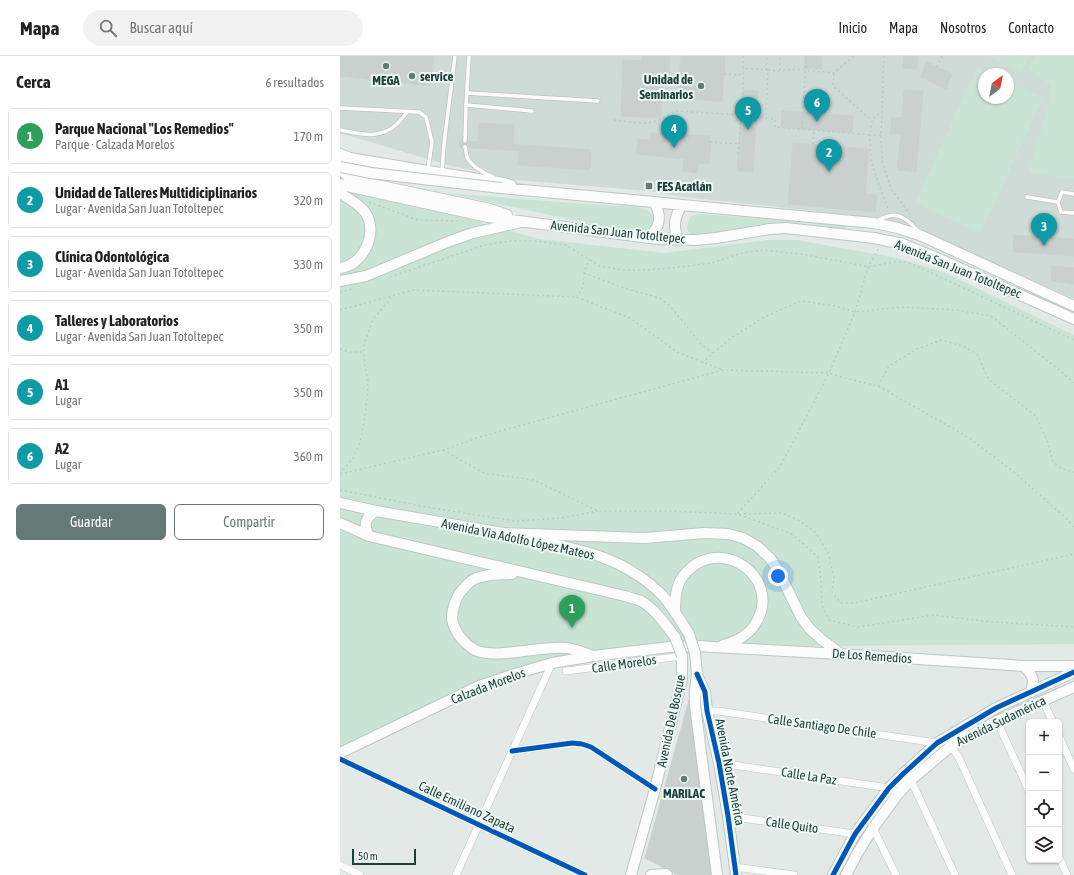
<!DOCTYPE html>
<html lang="es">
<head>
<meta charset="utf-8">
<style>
  :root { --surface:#fff; --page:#f2f2f2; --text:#222; --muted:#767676; --line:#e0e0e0; --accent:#637a77 }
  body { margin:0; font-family:"Asap Condensed",sans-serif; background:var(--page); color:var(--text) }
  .controls { position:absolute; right:12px; bottom:12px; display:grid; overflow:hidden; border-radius:6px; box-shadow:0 1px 3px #0004 }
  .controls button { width:36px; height:36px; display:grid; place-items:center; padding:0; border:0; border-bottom:1px solid var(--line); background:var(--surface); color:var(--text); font:20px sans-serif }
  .compass { position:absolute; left:638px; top:12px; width:36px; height:36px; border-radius:50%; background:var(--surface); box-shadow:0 1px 3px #0004; rotate:32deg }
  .scale { position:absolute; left:12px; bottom:10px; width:64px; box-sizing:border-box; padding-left:4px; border:2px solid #1e3e3a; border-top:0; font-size:11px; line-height:14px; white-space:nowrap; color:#1e3e3a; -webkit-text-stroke:3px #eff8f5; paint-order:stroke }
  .you { position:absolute; left:438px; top:520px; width:14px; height:14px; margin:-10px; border:3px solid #fff; border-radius:50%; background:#1a73e8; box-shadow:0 0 0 6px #1a73e833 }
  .badge { display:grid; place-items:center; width:26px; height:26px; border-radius:50%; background:var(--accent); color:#fff; font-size:13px; font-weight:700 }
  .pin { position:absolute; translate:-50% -33px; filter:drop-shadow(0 1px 2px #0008) }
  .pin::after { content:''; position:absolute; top:21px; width:14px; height:12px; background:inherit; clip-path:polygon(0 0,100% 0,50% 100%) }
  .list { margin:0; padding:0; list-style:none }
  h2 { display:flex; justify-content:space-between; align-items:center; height:52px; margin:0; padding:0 16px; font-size:17px }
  h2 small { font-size:13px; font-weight:400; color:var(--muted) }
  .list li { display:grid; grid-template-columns:26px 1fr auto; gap:12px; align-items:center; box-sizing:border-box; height:56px; margin:0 8px 8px; padding:0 8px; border:1px solid var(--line); border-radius:6px }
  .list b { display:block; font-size:15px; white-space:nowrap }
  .list p { margin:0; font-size:13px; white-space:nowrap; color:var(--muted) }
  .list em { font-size:13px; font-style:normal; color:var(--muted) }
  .actions { display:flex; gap:8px; padding:12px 16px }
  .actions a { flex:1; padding:9px 0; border:1px solid var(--accent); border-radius:6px; text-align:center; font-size:14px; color:var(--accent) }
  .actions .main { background:var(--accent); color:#fff }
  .icon { flex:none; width:22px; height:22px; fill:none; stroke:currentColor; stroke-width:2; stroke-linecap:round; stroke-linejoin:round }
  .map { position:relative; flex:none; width:734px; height:819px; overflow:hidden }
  header { display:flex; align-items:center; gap:24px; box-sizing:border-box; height:56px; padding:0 20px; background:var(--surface); border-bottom:1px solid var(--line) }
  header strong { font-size:19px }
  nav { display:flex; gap:22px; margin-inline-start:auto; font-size:14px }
  .search { width:280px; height:36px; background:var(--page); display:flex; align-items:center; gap:10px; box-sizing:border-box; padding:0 14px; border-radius:22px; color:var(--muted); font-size:15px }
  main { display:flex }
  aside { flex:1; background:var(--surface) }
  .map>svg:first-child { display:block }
  .built { fill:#cfdbd7; fill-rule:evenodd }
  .green { fill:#c9e4d5 }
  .building { fill:#c9d0ce; stroke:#cad2d0 }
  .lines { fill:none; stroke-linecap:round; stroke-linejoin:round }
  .lane-casing { stroke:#bfc6c4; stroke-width:5 }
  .street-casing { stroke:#bfc6c4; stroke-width:8 }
  .secondary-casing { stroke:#bdc7c4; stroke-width:12 }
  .path { stroke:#bfcac7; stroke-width:1.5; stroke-dasharray:2 3; stroke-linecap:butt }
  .lane { stroke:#fbfcfb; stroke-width:3.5 }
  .street { stroke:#fbfcfb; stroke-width:7 }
  .secondary { stroke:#fbfcfb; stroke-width:10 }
  .secondary-bridge-casing { stroke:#bdc7c4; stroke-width:12; stroke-linecap:butt }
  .secondary-bridge { stroke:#fbfcfb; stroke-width:10 }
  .cycleway-casing { stroke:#eff8f5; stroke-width:8 }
  .cycleway { stroke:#0057b8; stroke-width:5 }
  .poi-dot { fill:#637a77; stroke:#eff8f5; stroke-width:1.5 }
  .labels { text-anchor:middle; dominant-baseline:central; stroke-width:4; stroke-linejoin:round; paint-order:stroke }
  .poi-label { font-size:13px; font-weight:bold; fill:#1e3e3a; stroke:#eff8f5; text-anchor:start }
  .street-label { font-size:13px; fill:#1e3e3a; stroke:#eff8f5 }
</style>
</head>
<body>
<header>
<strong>Mapa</strong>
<div class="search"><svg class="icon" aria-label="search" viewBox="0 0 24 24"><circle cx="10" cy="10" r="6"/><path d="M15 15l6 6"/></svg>Buscar aquí</div>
<nav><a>Inicio</a><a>Mapa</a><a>Nosotros</a><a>Contacto</a></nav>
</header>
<main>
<aside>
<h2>Cerca<small>6 resultados</small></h2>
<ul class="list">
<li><span class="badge" style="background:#2e9e5b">1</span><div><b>Parque Nacional &quot;Los Remedios&quot;</b><p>Parque · Calzada Morelos</p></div><em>170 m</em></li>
<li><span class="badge" style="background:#0f9aa8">2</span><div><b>Unidad de Talleres Multidiciplinarios</b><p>Lugar · Avenida San Juan Totoltepec</p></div><em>320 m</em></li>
<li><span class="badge" style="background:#0f9aa8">3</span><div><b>Clínica Odontológica</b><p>Lugar · Avenida San Juan Totoltepec</p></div><em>330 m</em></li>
<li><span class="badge" style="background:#0f9aa8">4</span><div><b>Talleres y Laboratorios</b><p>Lugar · Avenida San Juan Totoltepec</p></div><em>350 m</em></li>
<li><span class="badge" style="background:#0f9aa8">5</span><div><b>A1</b><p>Lugar</p></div><em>350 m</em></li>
<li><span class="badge" style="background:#0f9aa8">6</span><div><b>A2</b><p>Lugar</p></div><em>360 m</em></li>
</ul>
<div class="actions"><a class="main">Guardar</a><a>Compartir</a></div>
</aside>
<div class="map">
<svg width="734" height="819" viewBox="0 0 734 819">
  <rect width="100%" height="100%" fill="#e2e9e7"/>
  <path class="built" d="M0,0H734V243L585,176L538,162L346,141L308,135L177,124L108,109L0,77ZM644,18H668V42H644Z"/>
  <path class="green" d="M647,0H689L681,16Z
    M695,0H734V123L689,116L710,43L711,29L688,13Z
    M637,12L650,18H644V42H668V26L703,42L641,177L575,147Z
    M0,126L129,163L140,165L142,167L199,183L324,197L427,184H457L557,202L603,216L734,279V588L481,590L316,589L197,606L0,697Z
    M106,137L245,148L273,150L292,149L309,155L314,161V168L307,175L281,174Z
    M359,158L503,168L508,172L493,174L469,167H443L353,181L347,174V169L351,160Z"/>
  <path class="building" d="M0,0H94L90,30L0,20Z
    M302,0H330L329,17H323L321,62L281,60L283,4L302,5Z
    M341,0H385L382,46L338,41Z
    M465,0H482V13L464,12Z
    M563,0H578L577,13L563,12Z
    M587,6L612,18L606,33L580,21Z
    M403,34L418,35L413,116L397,115Z
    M564,34L583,35L576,116L557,114L561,79H550L552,61L562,62Z
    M442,55L513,60L512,77L441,71Z
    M139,67L174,69L173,88L251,94L250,114L178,109L179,95L119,91L120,85L138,86Z
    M311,77L371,80L369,108L358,107L357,117L343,115L344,103L296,98L298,83L310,84Z
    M453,87L529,93L525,138L537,139L535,156L448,148Z
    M674,179L734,183V200L673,196Z
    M711,210L734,212V228L712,225Z
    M349,644L375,819H338L305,802Z"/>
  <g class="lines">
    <defs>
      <path id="lane" d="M127,37L258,45
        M126,49L192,55
        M0,52L79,56L86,61L92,86L88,113
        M0,74C20,78 40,84 57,68C61,64 64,60 67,56
        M125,85L126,49L129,0
        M125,91C126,94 126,98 127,101C131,110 145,118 153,121
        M102,116L104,88L115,0
        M734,138L722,136L718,146L721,156L734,157
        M687,141L718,146
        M538,165C541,163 544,161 548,160C561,156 571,167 579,176"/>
      <path id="street" d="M226,615L342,600
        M703,645L713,666
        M367,655H378L597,687
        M657,665L689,735
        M719,680L734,713
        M611,690L619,702L672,819
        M172,695L232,687L242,688L251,691L315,733
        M0,703L245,819
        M379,707L549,732L558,738
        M568,722L571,724L615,819
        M388,760L515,778
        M533,772L556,819
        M719,801L727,819
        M0,809L20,819
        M395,811L454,819
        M116,819L212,607"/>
      <path id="secondary" d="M0,98L10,102L88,115L164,127L171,129
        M10,102L5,105L2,109C3,117 6,120 13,124L150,153L167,159
        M0,128L11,131L148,161L318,183L356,184L376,182L430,173L446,172L534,182L563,188L604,205L734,263
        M161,132L314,146L342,149L534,167L558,172L582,180L734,250
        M0,137C8,142 19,148 25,156C39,176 24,209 0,212
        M308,182C321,171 322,160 314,146
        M338,184C333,170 334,162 342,149
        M0,225L26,220L110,185L133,177L177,167
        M0,447L36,455L170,478
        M0,467L29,480L285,540C290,542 296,543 301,545C315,553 325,568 335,581
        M164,477L305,482L364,477L388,478L403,482L417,490L430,502L439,516L461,561L470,573L481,583L501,598
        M29,480C23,468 25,462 36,455
        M187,482C228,492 264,496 299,520C308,526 316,533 323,540C333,552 341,565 349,578
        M172,518C160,518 143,518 133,524C130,525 128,528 126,530C117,538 112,551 112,563C113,570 117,577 121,582C125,587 130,591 135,594C157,604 201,589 227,592C236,593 244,597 253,600
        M335,557C335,548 335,539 338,530C340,522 346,516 352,511C387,483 438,523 418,563C411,578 399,585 383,589
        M355,597L357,618L355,635V650L377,819
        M684,610C693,620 695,623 691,636
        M357,619L365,636L367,655L379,707L388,760L396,819
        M0,697L139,630L175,618L212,607L253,600L330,591L359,590L373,591L501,598L684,610H734
        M291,819L315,733L342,623V600
        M311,819L326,818L327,819
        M493,819L515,778L549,732L563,718L597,687L656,652L734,616
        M506,819L517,798L533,772L558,738L571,724L611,690L657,665L734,631"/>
    </defs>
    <use href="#lane" class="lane-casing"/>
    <use href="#street" class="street-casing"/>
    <use href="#secondary" class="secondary-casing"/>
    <path class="path" d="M403,0V12L428,14L426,62L435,63V71L530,79L532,64L542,55
      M544,0L541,79L542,103L551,133L570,158
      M597,11L602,0
      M426,14L427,0
      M428,14L439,15L454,13L494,17L514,0
      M440,14V0
      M494,17L493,30L531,64
      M384,18L402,19
      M274,64C288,65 305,70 319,64C325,62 329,57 336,55L401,59L426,62
      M462,72L466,0
      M541,79H530L531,104L535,118L549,155
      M370,86L399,88
      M473,88L474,74
      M398,98L403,34V12
      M29,146L78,164L118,165
      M538,193L528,211L515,256L489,317L505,322L538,330L628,381L674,416L728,464L734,472
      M244,217L287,233L320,242L330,250L361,288L374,298
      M50,221L145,189L169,185H195L226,189L260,210L283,214H308L340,211L372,207L402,197L423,194L460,198L510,207L528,211L553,206H567L590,216L734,284
      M0,237L14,232
      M236,241L242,233L244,225V217L249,203
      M0,254L73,234L236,241L290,262L337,296L383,314
      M0,293L10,296H24
      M362,307L391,282L424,261L461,245L495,250L515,256L561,251L617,254L651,260L718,313L734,327
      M538,330L549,310L577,293L601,284L625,291L637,298L649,324L696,360L708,387L713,406L722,413L734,416
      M103,394L144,417L194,424L258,455H329L397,458L452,478L478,501L481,526L482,549L489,564L518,571L594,559L652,566L734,571
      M0,418L103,394L146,379L383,314L489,317L440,411L397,458
      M0,418L13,402L20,387L24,367L27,343L28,324L24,306V288L34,262L50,243V240
      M0,434L86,451L175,465L221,462L258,455
      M399,458L442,457L460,465L475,476L488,496L494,522L492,536L501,547H514L734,498"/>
    <use href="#lane" class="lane"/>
    <use href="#street" class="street"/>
    <use href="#secondary" class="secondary"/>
    <defs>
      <path id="secondary-bridge" d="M0,111L31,117L161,132
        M349,578L355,597
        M335,581L342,600"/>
    </defs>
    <use href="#secondary-bridge" class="secondary-bridge-casing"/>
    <use href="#secondary-bridge" class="secondary-bridge"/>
    <defs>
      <path id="cycleway" d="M357,618L365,636L367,655L379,707L388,760L396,819
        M172,695L232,687L242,688L251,691L315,733
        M0,703L245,819
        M493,819L515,778L549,732L563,718L597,687L656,652L734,616"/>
    </defs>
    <use href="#cycleway" class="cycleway-casing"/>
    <use href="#cycleway" class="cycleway"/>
  </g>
  <g class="poi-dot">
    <circle cx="46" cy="10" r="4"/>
    <circle cx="72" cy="20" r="4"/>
    <circle cx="361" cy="30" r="4"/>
    <rect x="305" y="126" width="8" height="8" rx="2"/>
    <circle cx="344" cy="723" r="4"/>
  </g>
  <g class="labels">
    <g class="poi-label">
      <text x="80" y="20">service</text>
      <text x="353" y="23" text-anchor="end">Unidad de<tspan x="353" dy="15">Seminarios</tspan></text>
      <text x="46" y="24" text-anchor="middle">MEGA</text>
      <text x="317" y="130">FES Acatlán</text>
      <text x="344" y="737" text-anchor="middle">MARILAC</text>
    </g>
    <g class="street-label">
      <text transform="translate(278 176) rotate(6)">Avenida San Juan Totoltepec</text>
      <text transform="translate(618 213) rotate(22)">Avenida San Juan Totoltepec</text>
      <text transform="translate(178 483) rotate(12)">Avenida Via Adolfo López Mateos</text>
      <text transform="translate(532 600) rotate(4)">De Los Remedios</text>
      <text transform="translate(284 608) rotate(-8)">Calle Morelos</text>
      <text transform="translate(148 630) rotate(-21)">Calzada Morelos</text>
      <text transform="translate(331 665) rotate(-78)">Avenida Del Bosque</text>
      <text transform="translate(661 665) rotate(-26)">Avenida Sudamérica</text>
      <text transform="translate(482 670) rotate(8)">Calle Santiago De Chile</text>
      <text transform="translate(390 716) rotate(79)">Avenida Norte América</text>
      <text transform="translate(469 720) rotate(9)">Calle La Paz</text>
      <text transform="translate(127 751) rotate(25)">Calle Emiliano Zapata</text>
      <text transform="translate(452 769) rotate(8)">Calle Quito</text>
    </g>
  </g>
</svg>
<div class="controls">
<button>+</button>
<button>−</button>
<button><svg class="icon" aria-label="locate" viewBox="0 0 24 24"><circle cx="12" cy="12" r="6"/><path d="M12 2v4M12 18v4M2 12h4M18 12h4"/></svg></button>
<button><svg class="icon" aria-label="layers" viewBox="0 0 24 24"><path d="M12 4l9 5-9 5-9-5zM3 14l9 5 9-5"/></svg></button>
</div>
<svg class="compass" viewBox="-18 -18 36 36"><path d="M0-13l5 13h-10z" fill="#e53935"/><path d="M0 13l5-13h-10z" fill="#767676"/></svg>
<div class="scale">50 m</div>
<div class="you"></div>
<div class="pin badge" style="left:232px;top:572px;background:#2e9e5b">1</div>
<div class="pin badge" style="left:489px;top:116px;background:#0f9aa8">2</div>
<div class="pin badge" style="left:704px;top:190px;background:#0f9aa8">3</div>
<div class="pin badge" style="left:334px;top:92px;background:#0f9aa8">4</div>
<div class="pin badge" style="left:408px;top:74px;background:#0f9aa8">5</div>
<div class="pin badge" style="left:477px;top:66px;background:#0f9aa8">6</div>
</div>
</main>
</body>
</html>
